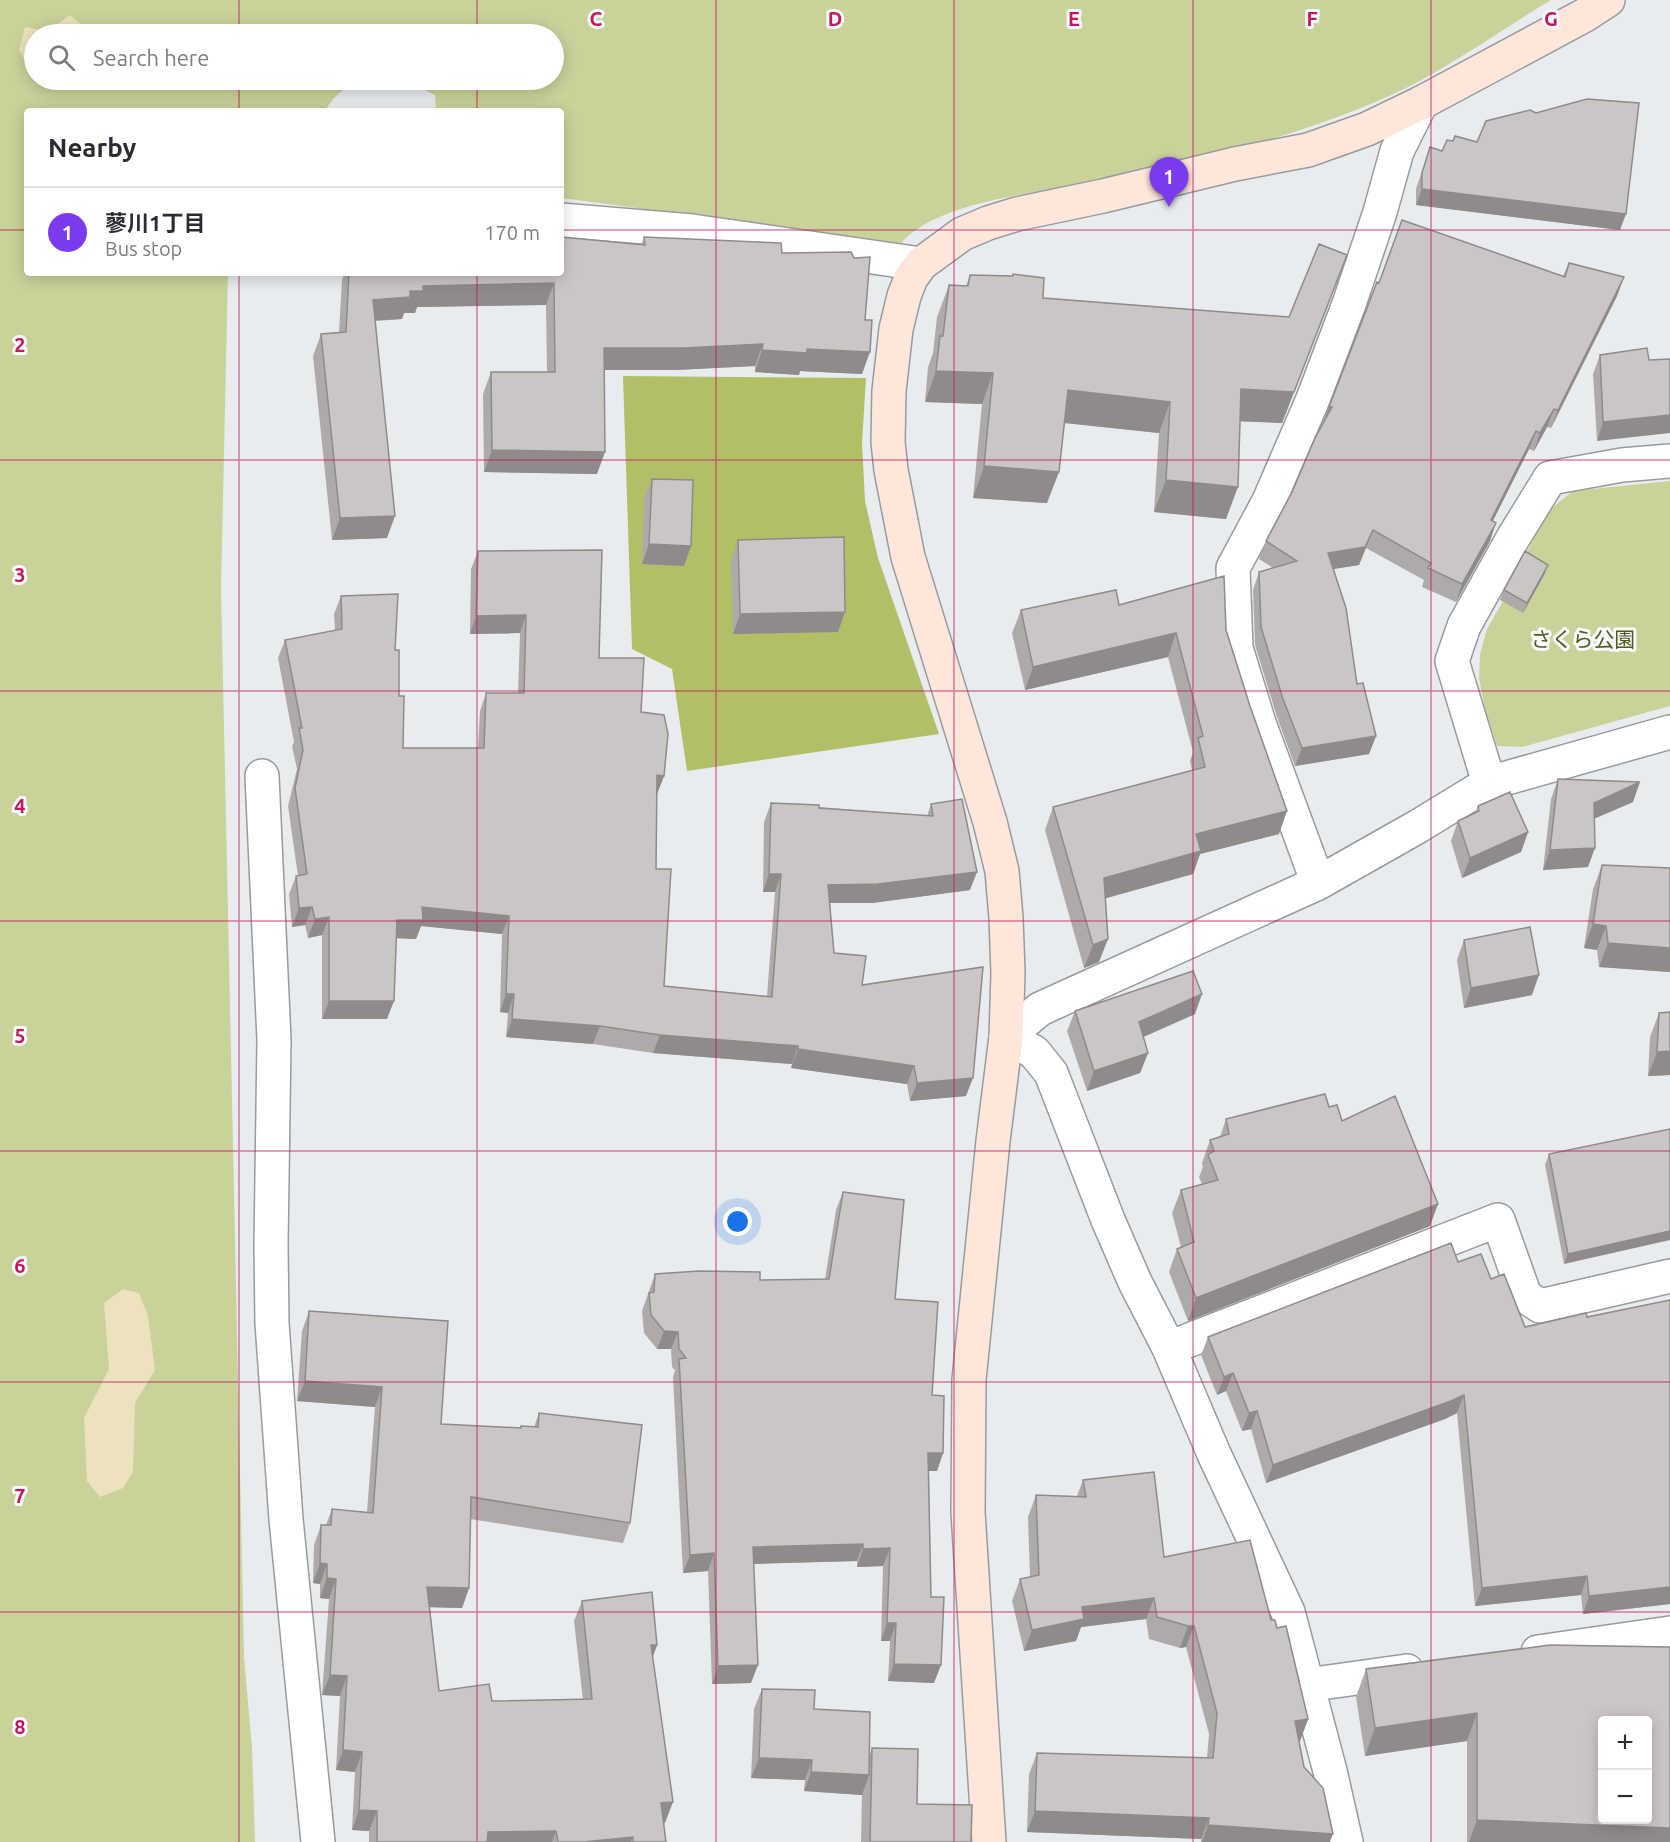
<!DOCTYPE html>
<html lang="en">
<head>
<meta charset="utf-8">
<style>
  :root { --surface:#fff; --page:#f2f2f3; --text:#2b2b33; --muted:#7c7c81; --line:#e1e1e2; --accent:#7c3aed }
  body { margin:0; font-family:Ubuntu,"Noto Sans JP",sans-serif; background:var(--page); color:var(--text) }
  .controls { position:absolute; right:18px; bottom:18px; display:grid; overflow:hidden; border-radius:6px; box-shadow:0 3px 15px #0003 }
  .controls button { width:54px; height:54px; display:grid; place-items:center; padding:0; border:0; border-bottom:2px solid var(--line); background:var(--surface); color:var(--text); font:30px sans-serif }
  .you { position:absolute; left:738px; top:1222px; width:21px; height:21px; margin:-15px; border:4px solid #fff; border-radius:50%; background:#1a73e8; box-shadow:0 0 0 9px #1a73e833 }
  .badge { display:grid; place-items:center; width:39px; height:39px; border-radius:50%; background:var(--accent); color:#fff; font-size:20px; font-weight:700 }
  .pin { position:absolute; translate:-50% -50px; filter:drop-shadow(0 2px 3px #0008) }
  .pin::after { content:''; position:absolute; top:32px; width:21px; height:18px; background:inherit; clip-path:polygon(0 0,100% 0,50% 100%) }
  .list { margin:0; padding:0; list-style:none }
  h2 { display:flex; justify-content:space-between; align-items:center; height:78px; margin:0; padding:0 24px; font-size:26px }
  h2 small { font-size:20px; font-weight:400; color:var(--muted) }
  .list li { display:grid; grid-template-columns:39px 1fr auto; gap:18px; align-items:center; box-sizing:border-box; height:90px; padding:0 24px; border-top:2px solid var(--line) }
  .list b { display:block; font-size:22px; white-space:nowrap }
  .list p { margin:0; font-size:20px; white-space:nowrap; color:var(--muted) }
  .list em { font-size:20px; font-style:normal; color:var(--muted) }
  .icon { flex:none; width:33px; height:33px; fill:none; stroke:currentColor; stroke-width:2; stroke-linecap:round; stroke-linejoin:round }
  .map { position:relative; flex:none; width:1670px; height:1842px; overflow:hidden }
  .search { position:absolute; background:var(--surface); box-shadow:0 3px 15px #0003; left:24px; top:24px; width:540px; height:66px; display:flex; align-items:center; gap:15px; box-sizing:border-box; padding:0 21px; border-radius:33px; color:var(--muted); font-size:22px }
  .panel { position:absolute; background:var(--surface); box-shadow:0 3px 15px #0003; left:24px; top:108px; width:540px; height:168px; border-radius:6px }
  .map>svg:first-child { display:block }
  .green { fill:#c9d299 }
  .forest { fill:#b2bf67 }
  .sand { fill:#ece2bd }
  .lines { fill:none; stroke-linecap:round; stroke-linejoin:round }
  .street-casing { stroke:#989b9e; stroke-width:36 }
  .secondary-casing { stroke:#989b9e; stroke-width:36 }
  .street { stroke:#fff; stroke-width:33 }
  .secondary { stroke:#fee7da; stroke-width:33 }
  .wall { fill:#afaaa9 }
  .shaded-wall { fill:#8e8b8a }
  .building { fill:#cbc6c5; stroke:#8e8b8a; stroke-width:1.5; fill-rule:evenodd }
  .grid { fill:none; stroke:#c2185b; stroke-width:1.5; stroke-opacity:0.55 }
  .labels { text-anchor:middle; dominant-baseline:central; stroke-width:6; stroke-linejoin:round; paint-order:stroke }
  .park-label { font-size:21px; fill:#535b1c; stroke:#f6fafd }
  .grid-label { font-size:20px; text-anchor:middle; font-weight:bold; fill:#c2185b; stroke:#f6fafd; stroke-width:6; stroke-linejoin:round; paint-order:stroke }
</style>
</head>
<body>
<div class="map">
<svg width="1670" height="1842" viewBox="0 0 1670 1842">
  <rect width="100%" height="100%" fill="#e9ecef"/>
  <path class="green" d="M0,0H1551C1513,23 1477,48 1439,70C1399,94 1353,112 1309,127C1237,152 1159,166 1084,183C1031,194 937,202 901,243L561,198V111H436L435,95L405,80H554V34H34V80H354L335,97L324,111H27V273H228L221,588L244,1657L252,1748L255,1842H0Z
    M1670,481V706L1522,747L1497,746L1485,709L1479,678L1480,654L1487,629L1507,594L1542,521L1553,507L1573,491Z"/>
  <path class="forest" d="M623,376L866,378L862,443L865,501L878,558L939,734L687,771L672,669L632,649Z"/>
  <path class="sand" d="M70,15L85,28L84,34H34V71H31L19,50L25,27L48,31Z
    M123,1289L139,1293L148,1316L155,1370L135,1403L133,1472L123,1488L100,1497L87,1481L84,1418L109,1369L104,1303Z"/>
  <g class="lines">
    <defs>
      <path id="street" d="M561,220L692,231L921,264
        M262,776L274,1040L271,1245L272,1323L286,1519L318,1842
        M1489,783L1452,661L1464,626L1513,538L1550,478L1622,465L1670,461
        M1318,883L1259,723L1236,648L1233,568L1269,501L1313,399L1349,304L1380,212L1397,151L1421,103
        M1169,1348L1498,1220L1525,1296L1540,1306L1670,1276
        M1538,1652L1670,1633
        M1307,1685L1407,1671
        M1346,1842L1330,1771L1288,1612L1214,1454L1169,1348L1135,1282L1108,1220L1051,1073L1034,1052L1006,1037L1040,1009L1318,883L1417,827L1489,783L1670,732"/>
      <path id="secondary" d="M989,1842L968,1512L969,1380L993,1141L1006,1037L1008,973L1006,918L1002,871L990,822L908,557L891,470L888,442L889,391L896,329L904,296L911,278L921,264L962,234L988,223L1017,214L1103,196L1235,164L1308,150L1367,129L1421,103L1585,15L1608,0"/>
    </defs>
    <use href="#street" class="street-casing"/>
    <use href="#secondary" class="secondary-casing"/>
    <use href="#street" class="street"/>
    <use href="#secondary" class="secondary"/>
  </g>
  <path class="wall" d="M1430,147L1620,230L1416,205V189Z
    M644,237L782,253L865,320L862,374L800,371L799,375L755,372V366L675,370H604L597,474L484,472L483,394L491,372H547L546,305L417,307L415,313H404L402,319L376,321L387,538L332,540L313,356L321,334L339,332L342,280L344,273H561L641,245Z
    M1569,263L1624,277L1617,296L1551,428L1547,427L1534,451L1529,449L1493,521L1490,541L1456,602L1422,587L1424,580L1366,548L1359,565L1333,569L1357,684L1376,736L1369,754L1295,766L1277,717L1255,645L1253,590L1259,572L1273,568L1259,559L1266,541L1292,492L1323,425L1379,283L1563,276Z
    M1013,274L1043,298L1289,317L1335,287L1282,423L1240,421L1226,519L1154,512L1159,433L1064,423L1047,503L973,498L982,404L925,402L928,367L933,353L937,317L949,285L966,286L970,275L1012,276Z
    M1647,348L1597,441L1593,374L1600,355Z
    M652,479L684,566L642,564L644,498Z
    M738,540L838,632L733,634L731,560Z
    M478,551L599,658L641,712L664,776L657,794L656,869L664,986L767,996L775,892H763L764,822L771,803L927,816L931,804L970,890L872,903H830L834,953L862,985L966,1096L910,1101L907,1084L791,1068L792,1064L653,1053L593,1044L506,1037L508,1013L500,1012L502,934L421,926L416,939L396,938L387,1019H322V935L308,938L305,925L292,927L289,894L296,876H298L288,806L297,769L292,746L294,742L278,658L285,640L335,631L334,614L341,596L395,650L403,748H478L480,711L486,693H518L520,633L470,634L471,569Z
    M1548,565L1544,575L1523,613L1500,600L1504,590Z
    M1119,605L1226,630L1279,834L1200,854L1193,874L1105,898L1099,962L1084,968L1045,830L1053,807L1192,770L1190,761L1193,752L1168,657L1025,690L1012,633L1021,610Z
    M1558,779L1633,802L1594,819L1588,867L1543,870L1551,799Z
    M1478,806L1528,832L1521,852L1462,878L1451,841L1458,821L1475,813Z
    M1602,865L1670,868V972L1599,967L1597,950L1584,948L1593,889Z
    M1464,940L1532,995L1464,1008L1457,960Z
    M1075,1011L1195,1014L1143,1037L1148,1053L1140,1073L1087,1091L1067,1031Z
    M1659,1013L1670,1075L1648,1076L1650,1037Z
    M1329,1107L1342,1121L1430,1226L1188,1321L1169,1272L1177,1249L1181,1247L1172,1213L1181,1190L1202,1184L1199,1177L1203,1167L1202,1163L1210,1140L1220,1137L1226,1119Z
    M1670,1129L1564,1264L1545,1165L1549,1154Z
    M843,1192L895,1299L932,1395L943,1453L937,1471H929L931,1597L934,1683L888,1681L890,1641H881L883,1566L857,1567V1561L754,1564L751,1683L712,1684L708,1571L683,1573L673,1377L675,1370L672,1367L671,1349H657L644,1333L642,1311L655,1274L760,1280L825,1279L836,1210Z
    M1458,1262L1491,1279L1525,1327L1670,1604L1583,1614L1581,1595L1475,1606L1457,1413L1445,1419L1266,1483L1251,1429L1242,1431L1226,1391L1217,1395L1201,1355L1208,1337Z
    M309,1311L441,1424L520,1428L534,1427L539,1413L630,1523L623,1543L470,1519L469,1588L462,1608L430,1607L439,1691L492,1701L583,1700L574,1621L582,1601L657,1645L653,1656L665,1823H664L666,1842H369V1831L352,1830L355,1772L336,1770L340,1696L322,1695L329,1599L320,1598V1584L313,1583L314,1545L321,1525H326L332,1509L367,1512L375,1407L297,1401L302,1331Z
    M1083,1480L1164,1557L1271,1620L1308,1719L1300,1741H1299L1304,1767L1330,1842H1201V1839L1027,1832L1029,1774L1037,1753L1207,1758L1209,1734L1186,1647L1180,1648L1149,1639L1146,1619L1081,1627L1076,1641L1024,1651L1012,1601L1020,1579L1030,1577L1028,1517L1036,1495L1077,1496Z
    M1550,1645L1670,1842H1467V1741L1365,1756L1356,1697L1366,1669Z
    M762,1689L814,1709L869,1757L872,1748L917,1804L971,1842H861L862,1793V1795L804,1791L805,1780L751,1778L754,1709Z"/>
  <path class="shaded-wall" d="M1422,189L1626,214L1620,230L1416,205Z
    M1347,255L1282,423L1230,421L1241,389Z
    M1624,277L1617,296L1551,428L1558,410Z
    M554,283L546,305L417,307L415,313H404L402,319L365,321L373,300L423,286Z
    M763,344L755,366L675,370H596L604,348Z
    M807,349L870,352L862,374L800,371L799,375L755,372L762,350Z
    M936,371L993,373L982,404L925,402Z
    M1068,390L1170,402L1159,433L1056,422Z
    M1329,407H1332L1322,425Z
    M1554,409L1547,427L1534,451L1540,433Z
    M1670,415V433L1597,441L1603,422Z
    M1536,431L1529,449L1484,538L1491,520Z
    M492,450L605,452L597,474L484,472Z
    M984,466L1059,472L1047,503L973,498Z
    M1166,480L1238,487L1226,519L1154,512Z
    M395,516L387,538L332,540L340,518Z
    M1496,523L1490,541L1456,602L1462,584Z
    M1373,530L1359,565L1321,571L1328,553Z
    M649,544L691,546L684,566L642,564Z
    M1548,565L1544,575L1523,613L1527,603Z
    M845,612L838,632L733,634L740,614Z
    M526,615L520,633L470,634L476,616Z
    M1176,633L1168,657L1025,690L1033,667Z
    M1376,736L1369,754L1295,766L1302,748Z
    M657,775L664,776L657,794Z
    M1640,782L1633,802L1586,822L1594,803Z
    M1287,811L1279,834L1200,854L1193,874L1096,901L1104,878L1196,834Z
    M1528,832L1521,852L1462,878L1470,858Z
    M1595,848L1588,867L1543,870L1550,850Z
    M977,872L970,890L872,903H821L828,885Z
    M769,874H781L775,892H763Z
    M312,907L305,925L292,927L299,908Z
    M422,907L509,916L502,934L421,926L416,939L390,938L397,920Z
    M329,917L322,935L308,938L315,919Z
    M1593,924L1606,926L1597,950L1584,948Z
    M1108,939L1099,962L1084,968L1093,945Z
    M1608,943L1670,948V972L1599,967Z
    M1539,975L1532,995L1464,1008L1471,988Z
    M506,994H514L508,1013L500,1012Z
    M1202,994L1195,1014L1132,1042L1139,1022Z
    M329,1001H394L387,1019H322Z
    M512,1019L600,1026L593,1044L506,1037Z
    M660,1035L798,1046L792,1064L653,1053Z
    M798,1049L914,1066L907,1084L791,1068Z
    M1670,1051V1075L1648,1076L1657,1052Z
    M1148,1053L1140,1073L1087,1091L1094,1071Z
    M973,1078L966,1096L910,1101L917,1083Z
    M1438,1204L1430,1226L1188,1321L1196,1298Z
    M1670,1231V1240L1564,1264L1568,1254Z
    M664,1331L678,1332L671,1349H657Z
    M1233,1373L1226,1391L1217,1395L1224,1377Z
    M305,1381L382,1387L375,1407L297,1401Z
    M1464,1395L1457,1413L1445,1419L1266,1483L1273,1465Z
    M1257,1411L1251,1429L1242,1431L1249,1413Z
    M928,1453H943L937,1471H922Z
    M863,1544L857,1561L747,1564L753,1547Z
    M890,1548L883,1566L857,1567L863,1549Z
    M714,1553L708,1571L683,1573L690,1555Z
    M320,1563L327,1564L320,1584L313,1583Z
    M1587,1576L1581,1595L1475,1606L1482,1588Z
    M327,1578L336,1579L329,1599L320,1598Z
    M427,1587L469,1588L462,1608L420,1607Z
    M1670,1587V1604L1583,1614L1589,1596Z
    M1154,1598L1146,1619L1081,1627L1076,1641L1024,1651L1032,1630L1082,1607Z
    M887,1623H896L890,1641H881Z
    M1188,1626H1194L1186,1647L1180,1648Z
    M651,1645H657L650,1665Z
    M894,1664L941,1665L934,1683L888,1681Z
    M758,1665L751,1683L712,1684L718,1666Z
    M330,1675L347,1676L340,1696L322,1695Z
    M1477,1713L1467,1741L1365,1756L1375,1728Z
    M1308,1719L1300,1741L1287,1743L1295,1721Z
    M343,1750L362,1752L355,1772L336,1770Z
    M759,1758L812,1760L805,1780L751,1778Z
    M811,1772L869,1775L862,1795L804,1791Z
    M673,1802L665,1823H654L661,1803Z
    M359,1810L377,1811L369,1831L352,1830Z
    M1035,1811L1209,1818L1201,1839L1027,1832Z
    M1477,1820L1670,1828V1842H1469Z
    M1208,1825L1333,1834L1330,1842H1202Z
    M556,1831L552,1842H485L488,1832Z
    M633,1837L631,1842H583Z"/>
  <path class="building" d="M1587,99L1639,103L1626,214L1422,189V173L1430,147L1442,151L1447,140L1453,141L1455,136L1477,142L1486,121L1530,110L1536,113Z
    M1402,220L1565,277L1569,263L1624,277L1558,410L1554,409L1540,433L1536,431L1491,520L1496,523L1462,584L1428,568L1431,563L1373,530L1365,547L1328,553L1346,608L1357,684L1363,683L1376,736L1302,748L1283,699L1261,627L1259,572L1297,561L1266,541L1292,492L1315,438L1332,407H1329L1377,282L1379,283Z
    M561,237L645,245L644,237L781,243L782,253L851,252L854,258L870,257L865,320H872L870,352L807,349V353L762,350L763,344L683,348H604L605,452L492,450L491,372H555L554,283L423,286V291H410V297L373,300L395,516L340,518L321,334L346,332L349,273H561Z
    M1319,244L1347,255L1294,392L1241,389L1238,487L1166,480L1170,402L1068,390L1059,472L984,466L993,373L936,371L940,336H943L949,285L968,286L970,275L1013,276V274L1044,278L1043,298L1289,317Z
    M1647,348L1649,360L1670,359V415L1603,422L1600,355Z
    M652,479L693,480L691,546L649,544Z
    M844,537L845,612L740,614L738,540Z
    M602,550L599,658H644L641,712L664,715L668,734L664,776L657,775L656,869H671L664,986L772,997L781,874H769L771,803L819,805V808L933,816L931,804L962,799L977,872L878,884L828,885L834,953L866,956L862,985L983,967L973,1078L917,1083L914,1066L798,1049V1046L660,1035L600,1026L512,1019L514,994H506L509,916L422,907L423,920H397L394,1001H329V917L315,919L312,907L299,908L296,876L307,874L295,788L303,750L299,728H302L285,640L342,629L341,596L398,594L395,650H399V696H404L403,748H484L486,693H524L526,615L476,616L478,551Z
    M1525,551L1548,565L1527,603L1504,590Z
    M1224,576L1226,630L1250,706L1287,811L1196,834L1201,851L1104,878L1108,939L1093,945L1053,807L1205,767L1198,738L1203,736L1176,633L1033,667L1021,610L1116,590L1119,605Z
    M1558,779L1640,782L1594,803L1595,848L1550,850Z
    M1510,792L1528,832L1470,858L1458,821L1479,811L1478,806Z
    M1602,865L1670,868V948L1608,943L1606,926L1593,924Z
    M1530,927L1539,975L1471,988L1464,940Z
    M1193,971L1202,994L1139,1022L1148,1053L1094,1071L1075,1011Z
    M1670,1012V1051L1657,1052L1659,1013Z
    M1325,1094L1329,1107L1337,1105L1342,1121L1395,1096L1438,1204L1196,1298L1177,1249L1194,1242L1181,1190L1218,1180L1208,1155L1214,1151L1210,1140L1229,1134L1226,1119Z
    M1670,1129V1231L1568,1254L1549,1154Z
    M843,1192L904,1200L895,1299L938,1302L932,1395L944,1396L943,1453H928L931,1597H944L941,1665L894,1664L896,1623H887L890,1548L863,1549V1544L753,1547L758,1665L718,1666L714,1553L690,1555L679,1359L686,1358L679,1349L678,1332L664,1331L651,1315L649,1293L654,1292L655,1274L699,1271L760,1272V1280L829,1279Z
    M1451,1243L1458,1262L1481,1254L1491,1279L1504,1274L1525,1327L1586,1313L1587,1317L1670,1300V1587L1589,1596L1587,1576L1482,1588L1464,1395L1451,1401L1273,1465L1257,1411L1249,1413L1233,1373L1224,1377L1208,1337Z
    M309,1311L448,1321L441,1424L521,1428V1426L538,1427L539,1413L642,1425L630,1523L471,1497L469,1588L427,1587L439,1691L489,1684L492,1701L592,1699L582,1601L652,1592L657,1645H651L673,1802L661,1803L666,1842H633V1837L583,1842H558L556,1831L488,1832L487,1842H377V1811L359,1810L362,1752L343,1750L347,1676L330,1675L336,1579L327,1578V1564L320,1563L321,1525H331L332,1509L373,1513L382,1387L305,1381Z
    M1154,1472L1164,1557L1250,1540L1271,1620H1275L1277,1628L1286,1626L1308,1719L1295,1721L1304,1767L1323,1788L1333,1834L1208,1825L1209,1818L1035,1811L1037,1753L1213,1758L1217,1713L1194,1626H1188L1157,1617L1154,1598L1082,1607L1084,1619L1032,1630L1020,1579L1039,1575L1036,1495L1086,1497L1083,1480Z
    M1550,1645L1670,1647V1828L1477,1820V1713L1375,1728L1366,1669ZM1602,1720H1647V1820H1602Z
    M762,1689L815,1690L814,1709L870,1712L869,1775L811,1772L812,1760L759,1758Z
    M872,1748L918,1749L917,1804L972,1805L971,1842H870Z"/>
  <path class="grid" d="M239,0V34M477,0V34M716,0V1842M954,0V1842M1193,0V1842M1431,0V1842M239,80V111M477,80V111M0,230H27M561,230H1670M239,273V1842M477,273V1842M0,460H1670M0,691H1670M0,921H1670M0,1151H1670M0,1382H1670M0,1612H1670"/>
  <g class="labels">
    <g class="park-label">
      <text x="1583" y="639">さくら公園</text>
    </g>
  </g>
  <g class="grid-label">
    <text x="596" y="26">C</text>
    <text x="835" y="26">D</text>
    <text x="1074" y="26">E</text>
    <text x="1312" y="26">F</text>
    <text x="1551" y="26">G</text>
    <text x="20" y="352">2</text>
    <text x="20" y="582">3</text>
    <text x="20" y="813">4</text>
    <text x="20" y="1043">5</text>
    <text x="20" y="1273">6</text>
    <text x="20" y="1503">7</text>
    <text x="20" y="1734">8</text>
  </g>
</svg>
<div class="controls">
<button>+</button>
<button>−</button>
</div>
<div class="you"></div>
<div class="pin badge" style="left:1169px;top:207px">1</div>
<div class="search"><svg class="icon" aria-label="search" viewBox="0 0 24 24"><circle cx="10" cy="10" r="6"/><path d="M15 15l6 6"/></svg>Search here</div>
<section class="panel">
<h2>Nearby<small></small></h2>
<ul class="list">
<li><span class="badge">1</span><div><b>蓼川1丁目</b><p>Bus stop</p></div><em>170 m</em></li>
</ul>
</section>
</div>
</body>
</html>
